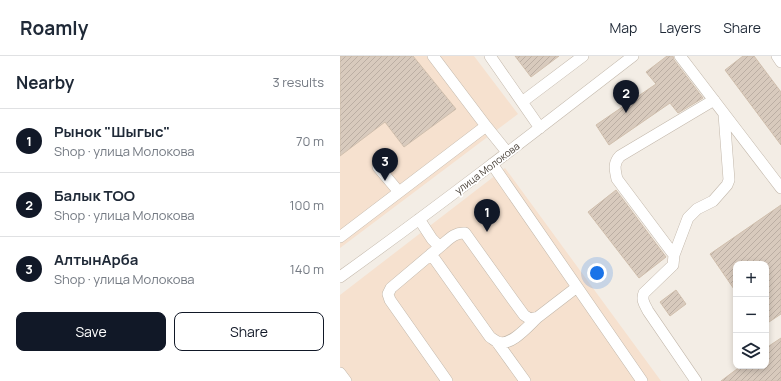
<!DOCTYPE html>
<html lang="en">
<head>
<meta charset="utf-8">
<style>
  :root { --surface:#fff; --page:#f2f2f3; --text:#1f2937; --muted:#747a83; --line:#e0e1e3; --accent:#111827 }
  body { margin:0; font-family:Manrope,sans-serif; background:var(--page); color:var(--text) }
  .controls { position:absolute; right:12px; bottom:12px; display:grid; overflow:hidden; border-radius:8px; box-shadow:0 2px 6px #0003 }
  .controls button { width:36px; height:36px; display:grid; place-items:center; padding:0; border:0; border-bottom:1px solid var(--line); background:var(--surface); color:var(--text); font:20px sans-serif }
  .you { position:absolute; left:257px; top:217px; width:14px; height:14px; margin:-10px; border:3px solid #fff; border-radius:50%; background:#1a73e8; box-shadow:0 0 0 6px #1a73e833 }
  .badge { display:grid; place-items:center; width:26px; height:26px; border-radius:50%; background:var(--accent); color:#fff; font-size:13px; font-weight:700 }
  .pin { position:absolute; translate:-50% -33px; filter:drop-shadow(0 1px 2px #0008) }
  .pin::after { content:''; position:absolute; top:21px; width:14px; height:12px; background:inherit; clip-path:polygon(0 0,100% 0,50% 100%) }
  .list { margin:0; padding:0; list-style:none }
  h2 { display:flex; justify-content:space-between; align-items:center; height:52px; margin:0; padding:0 16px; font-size:17px }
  h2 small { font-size:13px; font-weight:400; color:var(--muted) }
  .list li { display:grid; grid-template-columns:26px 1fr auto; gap:12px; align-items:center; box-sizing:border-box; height:64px; padding:0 16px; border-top:1px solid var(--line) }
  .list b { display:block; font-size:15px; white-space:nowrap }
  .list p { margin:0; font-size:13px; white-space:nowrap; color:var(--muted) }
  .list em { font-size:13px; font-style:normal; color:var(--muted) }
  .actions { display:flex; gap:8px; padding:12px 16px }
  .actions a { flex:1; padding:9px 0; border:1px solid var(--accent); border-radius:8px; text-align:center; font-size:14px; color:var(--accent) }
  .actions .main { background:var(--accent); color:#fff }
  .icon { flex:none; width:22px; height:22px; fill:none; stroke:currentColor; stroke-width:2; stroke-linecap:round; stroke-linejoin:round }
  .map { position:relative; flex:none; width:441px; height:325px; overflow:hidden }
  header { display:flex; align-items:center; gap:24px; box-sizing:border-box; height:56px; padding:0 20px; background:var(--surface); border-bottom:1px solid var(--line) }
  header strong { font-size:19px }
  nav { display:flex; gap:22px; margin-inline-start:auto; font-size:14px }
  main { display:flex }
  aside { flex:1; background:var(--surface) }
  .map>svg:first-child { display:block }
  .commercial { fill:#f6e1cf }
  .building { fill:url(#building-hatch); stroke:#d0bfad }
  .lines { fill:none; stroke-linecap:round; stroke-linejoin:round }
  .minor-casing { stroke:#c2b7aa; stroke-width:12 }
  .minor { stroke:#fff; stroke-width:11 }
  .labels { text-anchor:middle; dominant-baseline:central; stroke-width:3.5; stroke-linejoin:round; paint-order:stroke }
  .street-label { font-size:10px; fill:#453d34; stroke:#fff }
</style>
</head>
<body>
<header>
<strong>Roamly</strong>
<nav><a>Map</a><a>Layers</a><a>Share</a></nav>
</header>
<main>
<aside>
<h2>Nearby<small>3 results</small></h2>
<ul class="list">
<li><span class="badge">1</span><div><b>Рынок &quot;Шыгыс&quot;</b><p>Shop · улица Молокова</p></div><em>70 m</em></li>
<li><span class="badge">2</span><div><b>Балык ТОО</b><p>Shop · улица Молокова</p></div><em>100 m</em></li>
<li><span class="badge">3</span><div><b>АлтынАрба</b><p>Shop · улица Молокова</p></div><em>140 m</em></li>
</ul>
<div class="actions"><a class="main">Save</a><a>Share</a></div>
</aside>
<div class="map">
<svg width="441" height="325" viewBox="0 0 441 325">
  <defs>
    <pattern id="building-hatch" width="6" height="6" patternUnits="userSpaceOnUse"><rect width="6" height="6" fill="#d8cabd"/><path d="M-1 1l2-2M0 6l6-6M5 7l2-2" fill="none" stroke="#bbaea3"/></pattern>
  </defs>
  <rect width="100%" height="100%" fill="#f3ede5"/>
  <path class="commercial" d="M0,0H134L178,58L0,192Z
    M165,112L321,325H0V239Z"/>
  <path class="building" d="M0,0H73L116,53L64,91L45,66L0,100Z
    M175,0H219L191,21Z
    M327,0H333L334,4L363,42L338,57L330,47L269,89L256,69L316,28L306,16Z
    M403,0H414L441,36V89L385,14Z
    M276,134L326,201L299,222L248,156Z
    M441,149V258L426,268V208H396V236L370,198Z
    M336,234L346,248L330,260L320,246Z
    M441,282V325H381L401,310H426V292Z"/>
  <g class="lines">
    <defs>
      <path id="minor" d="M150,0L200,72
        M340,0L441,132
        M437,0L441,6
        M182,46L243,0
        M146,70L167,96
        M152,108L302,325
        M38,111L59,136
        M79,163L92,183L97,188L102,189C109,183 115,176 125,177L173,244L184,259L190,263L198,261L237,231
        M0,181L146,70L93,0
        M102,189L51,232L48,238L50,244L107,325
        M91,198L150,281C152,282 155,285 158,286C171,291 189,269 198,261
        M334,199L348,162L357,153L373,145L387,129L389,124L384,58
        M0,221C99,150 196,75 293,0
        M157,286L185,325
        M0,317L6,325
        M356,325L308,255C305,249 301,244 304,237L333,209L334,199L277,123C275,114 273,107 280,100L374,44"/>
    </defs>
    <use href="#minor" class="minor-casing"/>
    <use href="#minor" class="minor"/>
  </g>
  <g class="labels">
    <g class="street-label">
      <text transform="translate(147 112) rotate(-37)">улица Молокова</text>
    </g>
  </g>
</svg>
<div class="controls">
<button>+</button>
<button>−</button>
<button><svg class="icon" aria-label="layers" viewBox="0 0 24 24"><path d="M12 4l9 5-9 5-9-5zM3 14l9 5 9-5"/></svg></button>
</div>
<div class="you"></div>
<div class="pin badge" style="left:147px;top:176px">1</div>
<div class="pin badge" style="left:286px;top:57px">2</div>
<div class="pin badge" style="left:45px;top:125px">3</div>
</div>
</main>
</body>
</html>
